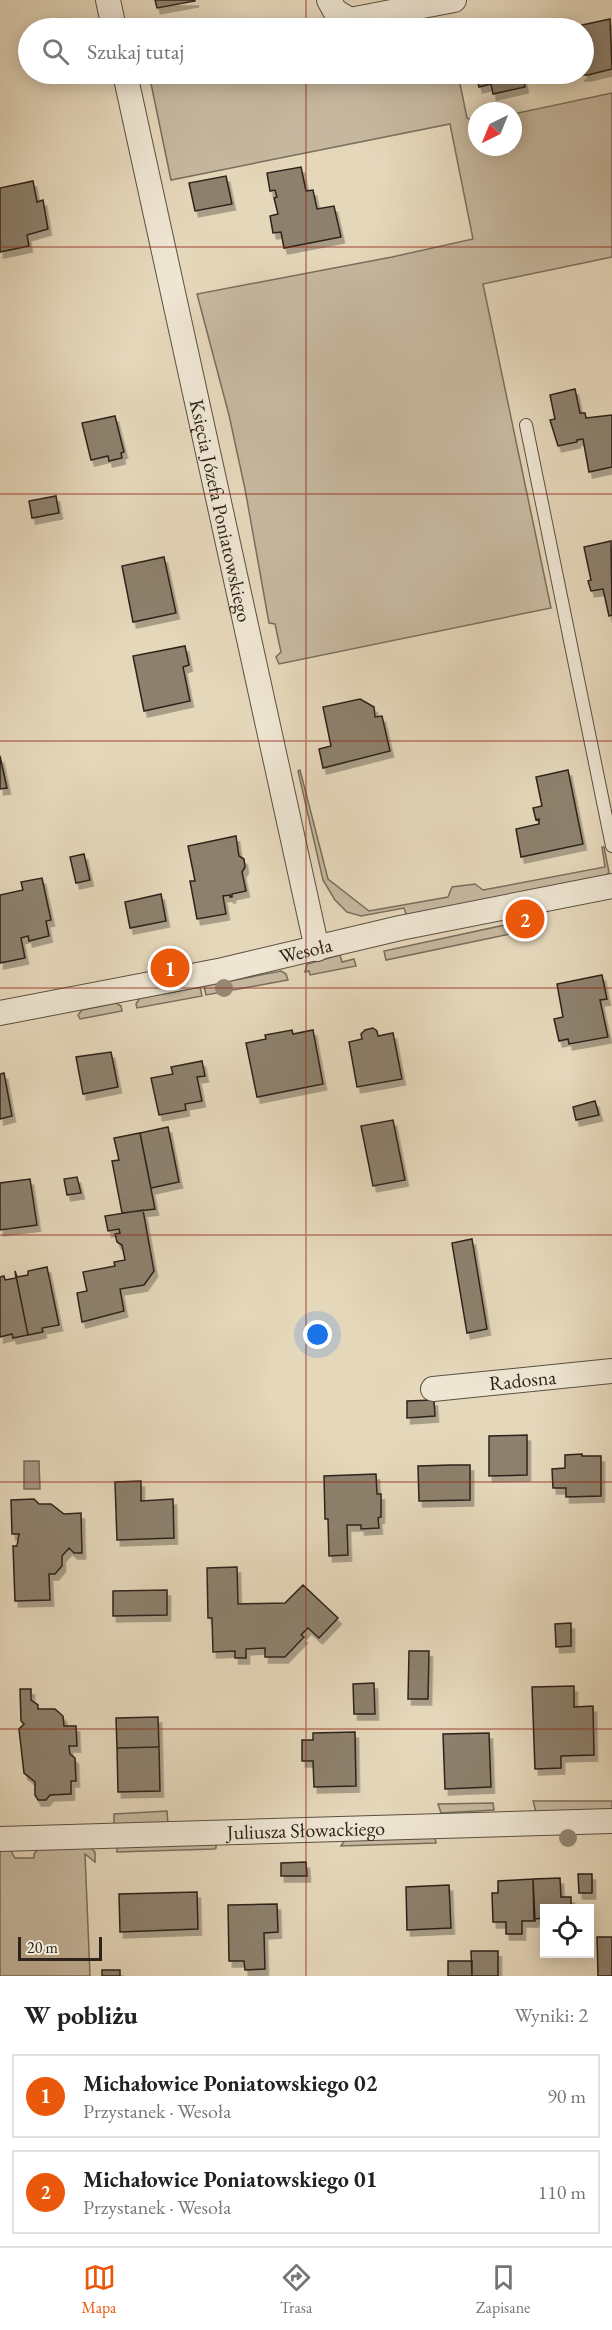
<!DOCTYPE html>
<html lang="pl">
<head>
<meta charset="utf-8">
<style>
  :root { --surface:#fff; --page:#f6f6f6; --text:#222; --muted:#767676; --line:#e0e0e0; --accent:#ea580c }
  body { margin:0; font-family:"EB Garamond",serif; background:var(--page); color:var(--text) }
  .controls { position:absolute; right:18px; bottom:18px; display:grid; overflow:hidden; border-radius:0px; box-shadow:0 3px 15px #0003 }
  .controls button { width:54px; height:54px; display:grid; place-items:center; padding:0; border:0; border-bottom:2px solid var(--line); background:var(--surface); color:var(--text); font:30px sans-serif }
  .compass { position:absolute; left:468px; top:102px; width:54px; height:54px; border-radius:50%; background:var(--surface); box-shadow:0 3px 15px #0003; rotate:223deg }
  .scale { position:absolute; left:18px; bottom:15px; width:84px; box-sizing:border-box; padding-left:6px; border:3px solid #2d231a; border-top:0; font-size:16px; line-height:21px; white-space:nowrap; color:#2d231a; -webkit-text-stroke:4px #eee5d2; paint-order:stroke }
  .you { position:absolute; left:318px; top:1335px; width:21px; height:21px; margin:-15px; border:4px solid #fff; border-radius:50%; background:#1a73e8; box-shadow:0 0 0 9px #1a73e833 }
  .badge { display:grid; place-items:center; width:39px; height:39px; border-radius:50%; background:var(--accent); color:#fff; font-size:20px; font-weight:700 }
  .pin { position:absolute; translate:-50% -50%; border:3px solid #fff; box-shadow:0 2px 6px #0006 }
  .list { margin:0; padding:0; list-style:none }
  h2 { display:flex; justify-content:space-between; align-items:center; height:78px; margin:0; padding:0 24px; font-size:26px }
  h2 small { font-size:20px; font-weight:400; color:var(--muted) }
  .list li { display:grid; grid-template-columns:39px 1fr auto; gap:18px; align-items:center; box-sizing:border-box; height:84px; margin:0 12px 12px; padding:0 12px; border:2px solid var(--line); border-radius:0px }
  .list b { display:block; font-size:22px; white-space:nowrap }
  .list p { margin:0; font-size:20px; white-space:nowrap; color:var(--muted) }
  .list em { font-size:20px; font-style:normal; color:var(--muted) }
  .icon { flex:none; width:33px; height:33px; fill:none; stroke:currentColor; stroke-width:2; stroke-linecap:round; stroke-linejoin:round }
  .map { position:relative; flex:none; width:612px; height:1976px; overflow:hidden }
  .search { position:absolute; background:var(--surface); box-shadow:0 3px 15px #0003; left:18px; right:18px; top:18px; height:66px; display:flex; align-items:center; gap:15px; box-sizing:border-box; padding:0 21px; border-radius:33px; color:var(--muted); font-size:22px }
  .sheet { height:270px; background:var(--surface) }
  nav { display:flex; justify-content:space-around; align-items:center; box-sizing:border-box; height:84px; border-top:2px solid var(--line); background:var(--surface); font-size:16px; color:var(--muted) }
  nav a { display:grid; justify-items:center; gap:3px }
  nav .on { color:var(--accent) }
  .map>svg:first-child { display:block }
  .green { fill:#c6b89f; stroke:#7a6e5c; stroke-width:1.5 }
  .water { fill:#a69a84; stroke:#766a5a; stroke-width:1.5 }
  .building { fill:#8d816d; stroke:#2d231a; stroke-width:1.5; filter:url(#shadow) }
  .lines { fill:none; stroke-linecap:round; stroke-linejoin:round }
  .lane-casing { stroke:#5b5042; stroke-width:14 }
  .street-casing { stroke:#5b5042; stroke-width:26 }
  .lane { stroke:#eee5d2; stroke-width:12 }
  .street { stroke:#eee5d2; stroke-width:24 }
  .tree { fill:#958874 }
  .grid { fill:none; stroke:#8f2418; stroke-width:1.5; stroke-opacity:0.55 }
  .labels { text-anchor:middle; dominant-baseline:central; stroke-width:6; stroke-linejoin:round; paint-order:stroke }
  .street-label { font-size:20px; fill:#2d231a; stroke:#eee5d2 }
</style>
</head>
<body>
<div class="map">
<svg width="612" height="1976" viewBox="0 0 612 1976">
  <defs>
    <filter id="shadow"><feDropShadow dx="3.5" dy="6" stdDeviation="0" flood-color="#0004"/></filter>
  </defs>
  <rect width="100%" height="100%" fill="#e5d7ba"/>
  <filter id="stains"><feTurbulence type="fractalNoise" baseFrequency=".00333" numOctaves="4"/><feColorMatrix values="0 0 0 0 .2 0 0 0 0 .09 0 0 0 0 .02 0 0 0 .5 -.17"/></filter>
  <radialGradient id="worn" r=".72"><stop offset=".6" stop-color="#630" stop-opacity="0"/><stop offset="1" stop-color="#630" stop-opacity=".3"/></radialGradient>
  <path class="green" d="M426,18L429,22L446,19L448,28H370Z
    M149,74H458L467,118L477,122V147H513V114L612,93V257L483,284L551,608L279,664L276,657L281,652L275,624L269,623L245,489L229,415L197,294L392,257L473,239L450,124L171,180Z
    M300,770L328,879L369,911L448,897L452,887L475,884L483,890L605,867L602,847H604L609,872L606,876L407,917L404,908L361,916L347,912L335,900L323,880L298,771Z
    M528,920L534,929L386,960L384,951Z
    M340,955L342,962L354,959L356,966L310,975L309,971L305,972L307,964Z
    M281,971L286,974L288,980L206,995L204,986Z
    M200,987L202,996L137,1008L136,1004L140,998Z
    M116,1003L121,1006L122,1011L80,1019L78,1015L82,1010Z
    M533,1801H612V1812H536Z
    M493,1803L494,1810L441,1813L438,1804Z
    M167,1811L168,1824L114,1825V1814Z
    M435,1838L436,1843L341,1846L345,1840Z
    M216,1844V1848L214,1849L117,1852V1846Z
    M90,1847L95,1852V1862L85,1854L90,1976H0V1850L10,1849L15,1858H34V1854L38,1849Z"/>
  <path class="water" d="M24,1461H39L40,1489H24Z"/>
  <path class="building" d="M155,0H195V1L157,8Z
    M610,19L612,69L588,75H581V74H584V28H545L572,22L573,27Z
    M476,74H522L525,87L493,94L491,84L479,87Z
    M301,167L306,191L313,190L317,209L334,206L341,237L284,248L281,232L273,233L270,216L278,214L274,198L277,197L275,190L270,191L267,173Z
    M226,176L232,204L195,211L189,183Z
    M33,181L37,202L43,200L48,229L27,235L29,246L0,252V188Z
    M575,389L580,413H585L586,418L612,415V467L589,472L583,439L577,440V442L558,446L550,420L555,419L550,395Z
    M115,416L124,452L121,453L122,458L109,461L108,456L91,460L82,423Z
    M56,496L59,513L32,518L29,501Z
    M611,541L612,615L609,616L603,589L591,591L588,581L591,580L584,547Z
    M164,557L176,613L133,622L122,566Z
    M185,646L189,665L183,667L190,701L144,711L133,656Z
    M360,699L374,707L375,717L382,716L390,751L323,768L319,749L331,746L323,707Z
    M0,756L7,788L0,789Z
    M568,770L583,844L521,857L516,829L539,824V819L536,820L533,808L542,806L536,777Z
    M236,836L239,856L244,859L245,867L242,872L246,891L232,894V897H230V895L223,896L226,914L197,919L190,881H195L188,846Z
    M84,854L90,880L76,883L70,857Z
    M42,878L51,920L46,921L49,936L29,941L28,936L21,938L25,958L0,963V895L23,890L21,882Z
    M161,894L166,921L130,928L125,902Z
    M602,975L607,999L600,1000L608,1037L569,1044L568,1039L559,1041L554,1019L563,1017L557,984Z
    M373,1028L377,1031L378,1036L393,1033L402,1079L357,1087L349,1042L362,1039L361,1034L365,1030Z
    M292,1030L293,1034L313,1030L323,1084L257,1097L246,1043L266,1039L265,1035Z
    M111,1052L118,1087L83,1094L76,1057Z
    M202,1061L205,1076L197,1077L202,1101L185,1104L186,1110L159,1115L151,1078L173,1074L171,1067Z
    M4,1073L12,1116L0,1119V1074Z
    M595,1101L599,1115L576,1120L573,1107Z
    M393,1120L405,1180L373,1186L361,1126Z
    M168,1127L179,1182L151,1188L140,1133Z
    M140,1133L155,1209L122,1213L112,1161L119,1160L114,1138Z
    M77,1177L81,1193L67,1195L64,1179Z
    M30,1179L37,1225L0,1230V1183Z
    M143,1210L154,1271L144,1285L120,1289L124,1311L82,1322L77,1293L87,1291L83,1272L115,1266L114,1262L125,1260L122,1245L117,1242L115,1234L120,1233L119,1229L108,1231L105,1216Z
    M472,1239L487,1329L467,1333L452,1243Z
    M47,1267L59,1325L42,1328L43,1332L28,1335L15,1271L17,1277L28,1275V1271Z
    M15,1271L28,1335L13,1338L12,1334L0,1337V1277L4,1276L5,1280L16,1278Z
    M434,1400L435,1416L407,1418V1401Z
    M527,1435V1475L489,1476V1436Z
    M582,1454V1456H601V1496L566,1497V1488H553L552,1469L565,1468V1455Z
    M451,1465H470V1500L419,1501L418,1466Z
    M376,1474L377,1494H381V1517L378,1518L379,1528L361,1529V1525H347L348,1555L329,1556L328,1519H325L324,1476Z
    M141,1481V1501L173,1499L174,1538L117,1540L115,1482Z
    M34,1499L39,1504H51L64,1514L81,1513L82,1553H74L69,1548L62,1556V1566L55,1574H49L50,1600L15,1601L13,1546H17L19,1534H12L11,1500Z
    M237,1567L238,1604L285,1603L303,1585L338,1618L319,1638L308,1628L301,1635L304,1637L285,1657H265V1648L246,1649V1658H235V1651L213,1652L212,1618H208L207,1568Z
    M167,1590V1615L113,1616V1591Z
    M571,1623V1646L556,1647L555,1624Z
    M409,1651H429L428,1699H408Z
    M374,1683L375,1714H354L353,1684Z
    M574,1686V1707L593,1706L594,1755L561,1756V1768L535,1769L532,1687Z
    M20,1689H31V1700L38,1705V1709H55L63,1716L64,1726H76L77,1746H69L70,1754L75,1758L76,1781H71V1794L50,1795L46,1800H38L35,1795V1782L24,1773L19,1729L24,1724L21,1721Z
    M158,1717L159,1747L117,1748L116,1718Z
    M355,1732L356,1786L314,1787L313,1761H302V1740H313V1733Z
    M489,1733L491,1787L445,1789L443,1734Z
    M159,1747L160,1791L118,1792L117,1748Z
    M306,1862L307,1876H281V1863Z
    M578,1874H592V1893H579Z
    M560,1878L561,1897H571V1908H544V1918L534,1919L533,1879Z
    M533,1879L535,1921H522V1934H506V1922H493L492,1893H498V1881Z
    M449,1885L451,1928L407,1930L406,1887Z
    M197,1892L198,1929L120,1932L119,1894Z
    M277,1904L278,1932L264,1933L265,1969L245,1970L244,1961H229L228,1905Z
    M597,1937H612V1976H598Z
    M471,1951H498V1976H472Z
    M448,1961H472V1976H448Z
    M102,1970H120V1976H102Z"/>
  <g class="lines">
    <defs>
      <path id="lane" d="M526,425L612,846"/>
      <g id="street">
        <path d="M108,0L114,28"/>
        <path d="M329,0L335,11L350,20L454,0"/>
        <path id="s1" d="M125,74L317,949"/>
        <path id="s2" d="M0,1013L223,970L400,928L612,886"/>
        <path id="s3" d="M433,1389L612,1371"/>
        <path id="s4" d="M0,1839L612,1821"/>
      </g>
    </defs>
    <use href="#lane" class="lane-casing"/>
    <use href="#street" class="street-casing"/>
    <use href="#lane" class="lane"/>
    <use href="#street" class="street"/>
  </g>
  <g class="tree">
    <circle cx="224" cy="988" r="9"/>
    <circle cx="568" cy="1838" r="9"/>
  </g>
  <path class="grid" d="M306,0V28M306,74V1976M0,247H612M0,494H612M0,741H612M0,988H612M0,1235H612M0,1482H612M0,1729H612"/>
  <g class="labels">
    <g class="street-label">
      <text stroke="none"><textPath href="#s1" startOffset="447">Księcia Józefa Poniatowskiego</textPath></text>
      <text stroke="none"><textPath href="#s2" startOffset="312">Wesoła</textPath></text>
      <text stroke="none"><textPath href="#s3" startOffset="90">Radosna</textPath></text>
      <text stroke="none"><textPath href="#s4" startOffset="306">Juliusza Słowackiego</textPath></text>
    </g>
  </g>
  <rect width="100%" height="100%" filter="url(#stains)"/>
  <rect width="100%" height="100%" fill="url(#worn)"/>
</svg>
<div class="controls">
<button><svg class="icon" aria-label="locate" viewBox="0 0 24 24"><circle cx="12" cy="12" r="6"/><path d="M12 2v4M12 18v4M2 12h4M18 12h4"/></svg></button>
</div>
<svg class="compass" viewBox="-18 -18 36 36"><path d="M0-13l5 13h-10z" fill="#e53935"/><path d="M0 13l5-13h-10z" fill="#767676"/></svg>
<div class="scale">20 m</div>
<div class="you"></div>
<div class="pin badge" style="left:170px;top:968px">1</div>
<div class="pin badge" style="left:525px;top:919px">2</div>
<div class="search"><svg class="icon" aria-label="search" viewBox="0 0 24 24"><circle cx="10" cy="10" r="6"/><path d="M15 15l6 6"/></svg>Szukaj tutaj</div>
</div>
<section class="sheet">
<h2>W pobliżu<small>Wyniki: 2</small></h2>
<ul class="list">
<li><span class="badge">1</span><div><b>Michałowice Poniatowskiego 02</b><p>Przystanek · Wesoła</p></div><em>90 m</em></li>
<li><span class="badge">2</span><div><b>Michałowice Poniatowskiego 01</b><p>Przystanek · Wesoła</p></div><em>110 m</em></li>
</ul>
</section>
<nav>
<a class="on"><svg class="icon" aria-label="map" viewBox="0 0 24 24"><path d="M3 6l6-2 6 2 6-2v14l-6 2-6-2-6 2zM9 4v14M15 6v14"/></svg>Mapa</a>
<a><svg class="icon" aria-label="directions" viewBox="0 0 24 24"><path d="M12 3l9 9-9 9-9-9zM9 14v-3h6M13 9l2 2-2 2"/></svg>Trasa</a>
<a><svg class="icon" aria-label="saved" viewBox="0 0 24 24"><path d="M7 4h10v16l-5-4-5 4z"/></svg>Zapisane</a>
</nav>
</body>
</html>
